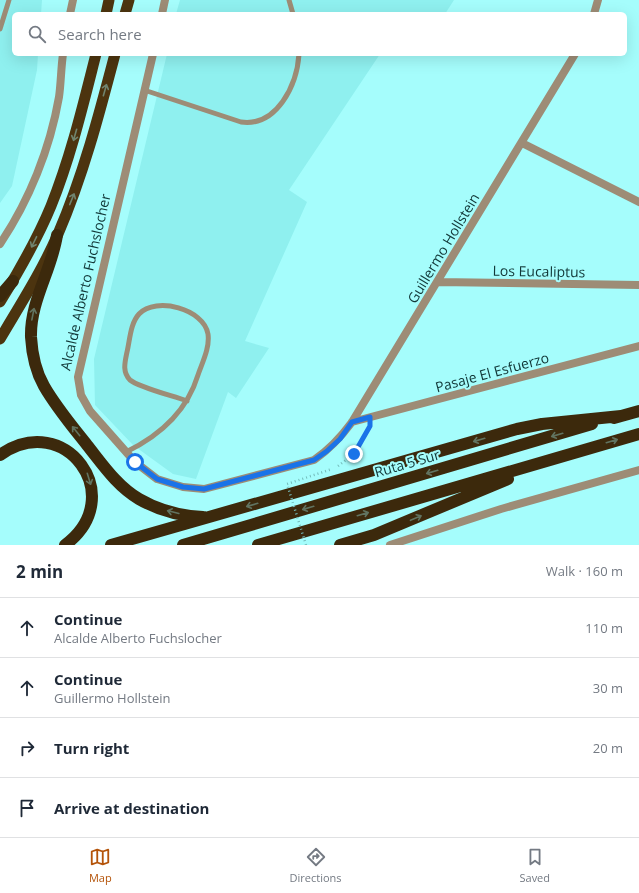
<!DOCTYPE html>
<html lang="en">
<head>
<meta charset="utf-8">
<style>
  :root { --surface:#fff; --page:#f2f2f3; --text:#1f2937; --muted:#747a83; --line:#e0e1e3; --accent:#b45309 }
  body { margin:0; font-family:"Open Sans",sans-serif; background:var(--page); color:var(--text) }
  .stop { position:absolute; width:12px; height:12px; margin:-9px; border:3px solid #1a73e8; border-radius:50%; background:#fff }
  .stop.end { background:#1a73e8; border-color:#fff; box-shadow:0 1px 4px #0008 }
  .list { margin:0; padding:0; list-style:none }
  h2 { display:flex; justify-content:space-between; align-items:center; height:52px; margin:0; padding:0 16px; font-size:17px }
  h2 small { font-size:13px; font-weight:400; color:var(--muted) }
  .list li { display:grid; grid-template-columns:26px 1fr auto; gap:12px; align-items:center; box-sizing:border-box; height:60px; padding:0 16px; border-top:1px solid var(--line) }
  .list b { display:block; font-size:15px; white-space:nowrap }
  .list p { margin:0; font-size:13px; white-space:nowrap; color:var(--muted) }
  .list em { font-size:13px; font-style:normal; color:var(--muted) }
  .icon { flex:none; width:22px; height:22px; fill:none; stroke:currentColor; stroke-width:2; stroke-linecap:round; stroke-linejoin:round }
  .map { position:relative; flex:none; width:639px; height:545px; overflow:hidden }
  .search { position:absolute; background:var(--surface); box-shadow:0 4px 16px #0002; left:12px; right:12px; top:12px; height:44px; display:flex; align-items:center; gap:10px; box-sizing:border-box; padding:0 14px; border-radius:6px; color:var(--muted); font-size:15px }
  .sheet { height:292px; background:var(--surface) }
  nav { display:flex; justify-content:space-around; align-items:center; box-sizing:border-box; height:56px; border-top:1px solid var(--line); background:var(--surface); font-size:11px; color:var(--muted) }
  nav a { display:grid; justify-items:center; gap:2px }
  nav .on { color:var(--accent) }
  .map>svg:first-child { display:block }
  .built { fill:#8ff0ef }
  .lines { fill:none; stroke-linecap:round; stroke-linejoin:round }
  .path { stroke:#74bcbb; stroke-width:2.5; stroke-dasharray:1 3; stroke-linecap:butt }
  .service { stroke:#9d8c76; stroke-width:5 }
  .minor { stroke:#9d8c76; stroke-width:8 }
  .tertiary { stroke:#9d8c76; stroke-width:8 }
  .trunk { stroke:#4c340f; stroke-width:11 }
  .motorway { stroke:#3c290c; stroke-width:12 }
  .path-bridge { stroke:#74bcbb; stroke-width:2.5; stroke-dasharray:1 3; stroke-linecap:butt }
  .oneway { stroke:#70846e }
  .oneway2 { stroke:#617360 }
  .route { stroke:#1a73e8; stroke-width:5 }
  .labels { text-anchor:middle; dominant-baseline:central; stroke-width:4; stroke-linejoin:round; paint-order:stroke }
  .street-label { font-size:14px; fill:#113737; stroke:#a5fdfc }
</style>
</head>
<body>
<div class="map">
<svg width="639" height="545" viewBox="0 0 639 545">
  <rect width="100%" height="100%" fill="#a5fdfc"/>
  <path class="built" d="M0,0H42L41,14H14V54H38L37,70L12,186L0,203Z
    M180,0H454L445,14H176Z
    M167,54H380L289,190L307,202L245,341L269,348L236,398L228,392L196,479L173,474L133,445L95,405L94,359Z"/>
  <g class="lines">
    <path class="path" d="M338,466L354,454L369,427"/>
    <path class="service" d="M289,0L293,14
      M0,29L9,0
      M144,90L241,122C277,127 297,85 299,54
      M126,452C159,436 187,411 198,375C202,363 210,348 208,334C204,309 156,296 139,314C130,324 130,340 127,352C125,362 122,372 130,380C140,388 174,396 187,401"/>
    <path class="minor" d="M162,14L165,0
      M594,14L598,0
      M153,54L78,377L81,395L90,411L135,462L157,479L183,487L204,489L314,460C330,449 341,437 352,422L575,54
      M522,143L639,202
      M438,282L639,285
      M352,422L639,346
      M390,545L501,509L639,470"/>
    <path class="tertiary" d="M70,14L73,0
      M0,244C29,201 50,149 59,97C61,83 61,68 63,54"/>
    <path class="trunk" d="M106,14L109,0
      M125,14L129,0
      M0,302C19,271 37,240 51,206C71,156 83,105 96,54
      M0,339C20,305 42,271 58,234C83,176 99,115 115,54"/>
    <path class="motorway" d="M57,235C52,270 30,301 31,337C32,354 36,372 44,386C56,407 72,426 87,445C103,465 117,486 139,499C158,510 180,516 203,517
      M0,296L13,281
      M614,418L639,411
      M0,455C65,409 130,497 65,545
      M111,545L517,429L542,424L621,416
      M183,545L592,424
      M258,545L639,434
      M340,545L374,535L508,479"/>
    <path class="path-bridge" d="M306,545L287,484L332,469"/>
  </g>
  <defs><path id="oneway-shaft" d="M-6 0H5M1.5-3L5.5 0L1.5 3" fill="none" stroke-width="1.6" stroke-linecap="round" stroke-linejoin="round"/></defs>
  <g class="oneway">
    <use href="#oneway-shaft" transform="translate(105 90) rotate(-74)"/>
    <use href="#oneway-shaft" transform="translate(75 135) rotate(106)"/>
    <use href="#oneway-shaft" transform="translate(72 199) rotate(-68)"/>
    <use href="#oneway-shaft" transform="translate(34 242) rotate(116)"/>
  </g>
  <g class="oneway2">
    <use href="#oneway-shaft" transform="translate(33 314) rotate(-79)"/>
    <use href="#oneway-shaft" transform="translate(76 431) rotate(-129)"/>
    <use href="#oneway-shaft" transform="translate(557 435) rotate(164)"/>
    <use href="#oneway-shaft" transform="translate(479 440) rotate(164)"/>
    <use href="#oneway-shaft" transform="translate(612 441) rotate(-16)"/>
    <use href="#oneway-shaft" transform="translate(432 472) rotate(164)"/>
    <use href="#oneway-shaft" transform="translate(89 479) rotate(73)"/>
    <use href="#oneway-shaft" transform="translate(252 505) rotate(164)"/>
    <use href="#oneway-shaft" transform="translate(308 508) rotate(164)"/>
    <use href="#oneway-shaft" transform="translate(173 512) rotate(-166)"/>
    <use href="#oneway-shaft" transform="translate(363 514) rotate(-16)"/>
    <use href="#oneway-shaft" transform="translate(416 518) rotate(-23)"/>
  </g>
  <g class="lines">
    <path class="route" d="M135,462L157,479L183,487L204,489L314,460L327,451L340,439L352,422L370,417V426L354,454"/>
  </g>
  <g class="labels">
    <g class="street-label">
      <text transform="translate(443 248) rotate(-59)">Guillermo Hollstein</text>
      <text transform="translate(539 271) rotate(1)">Los Eucaliptus</text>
      <text transform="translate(85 282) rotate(-77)">Alcalde Alberto Fuchslocher</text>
      <text transform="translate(492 372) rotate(-15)">Pasaje El Esfuerzo</text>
      <text transform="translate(407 463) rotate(-16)">Ruta 5 Sur</text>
    </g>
  </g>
</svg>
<div class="stop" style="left:135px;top:462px"></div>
<div class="stop end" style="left:354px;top:454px"></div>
<div class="search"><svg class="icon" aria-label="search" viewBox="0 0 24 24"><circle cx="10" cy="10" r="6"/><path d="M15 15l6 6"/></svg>Search here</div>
</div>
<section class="sheet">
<h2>2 min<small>Walk · 160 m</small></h2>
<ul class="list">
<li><svg class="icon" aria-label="ahead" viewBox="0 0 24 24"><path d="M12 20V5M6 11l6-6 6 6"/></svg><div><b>Continue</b><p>Alcalde Alberto Fuchslocher</p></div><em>110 m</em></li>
<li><svg class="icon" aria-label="ahead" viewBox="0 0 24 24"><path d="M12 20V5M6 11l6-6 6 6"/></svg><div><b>Continue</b><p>Guillermo Hollstein</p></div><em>30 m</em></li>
<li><svg class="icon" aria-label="right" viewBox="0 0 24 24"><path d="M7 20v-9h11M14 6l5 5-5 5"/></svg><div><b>Turn right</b></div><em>20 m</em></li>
<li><svg class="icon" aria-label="arrive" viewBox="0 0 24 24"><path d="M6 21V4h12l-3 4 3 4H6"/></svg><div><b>Arrive at destination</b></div></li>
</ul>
</section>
<nav>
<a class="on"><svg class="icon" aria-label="map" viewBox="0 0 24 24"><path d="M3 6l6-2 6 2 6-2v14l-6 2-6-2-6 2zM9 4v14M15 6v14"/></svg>Map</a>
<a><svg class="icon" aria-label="directions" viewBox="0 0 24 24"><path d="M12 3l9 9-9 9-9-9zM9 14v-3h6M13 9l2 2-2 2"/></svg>Directions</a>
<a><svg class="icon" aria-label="saved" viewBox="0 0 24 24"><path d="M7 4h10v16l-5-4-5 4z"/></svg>Saved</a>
</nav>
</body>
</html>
